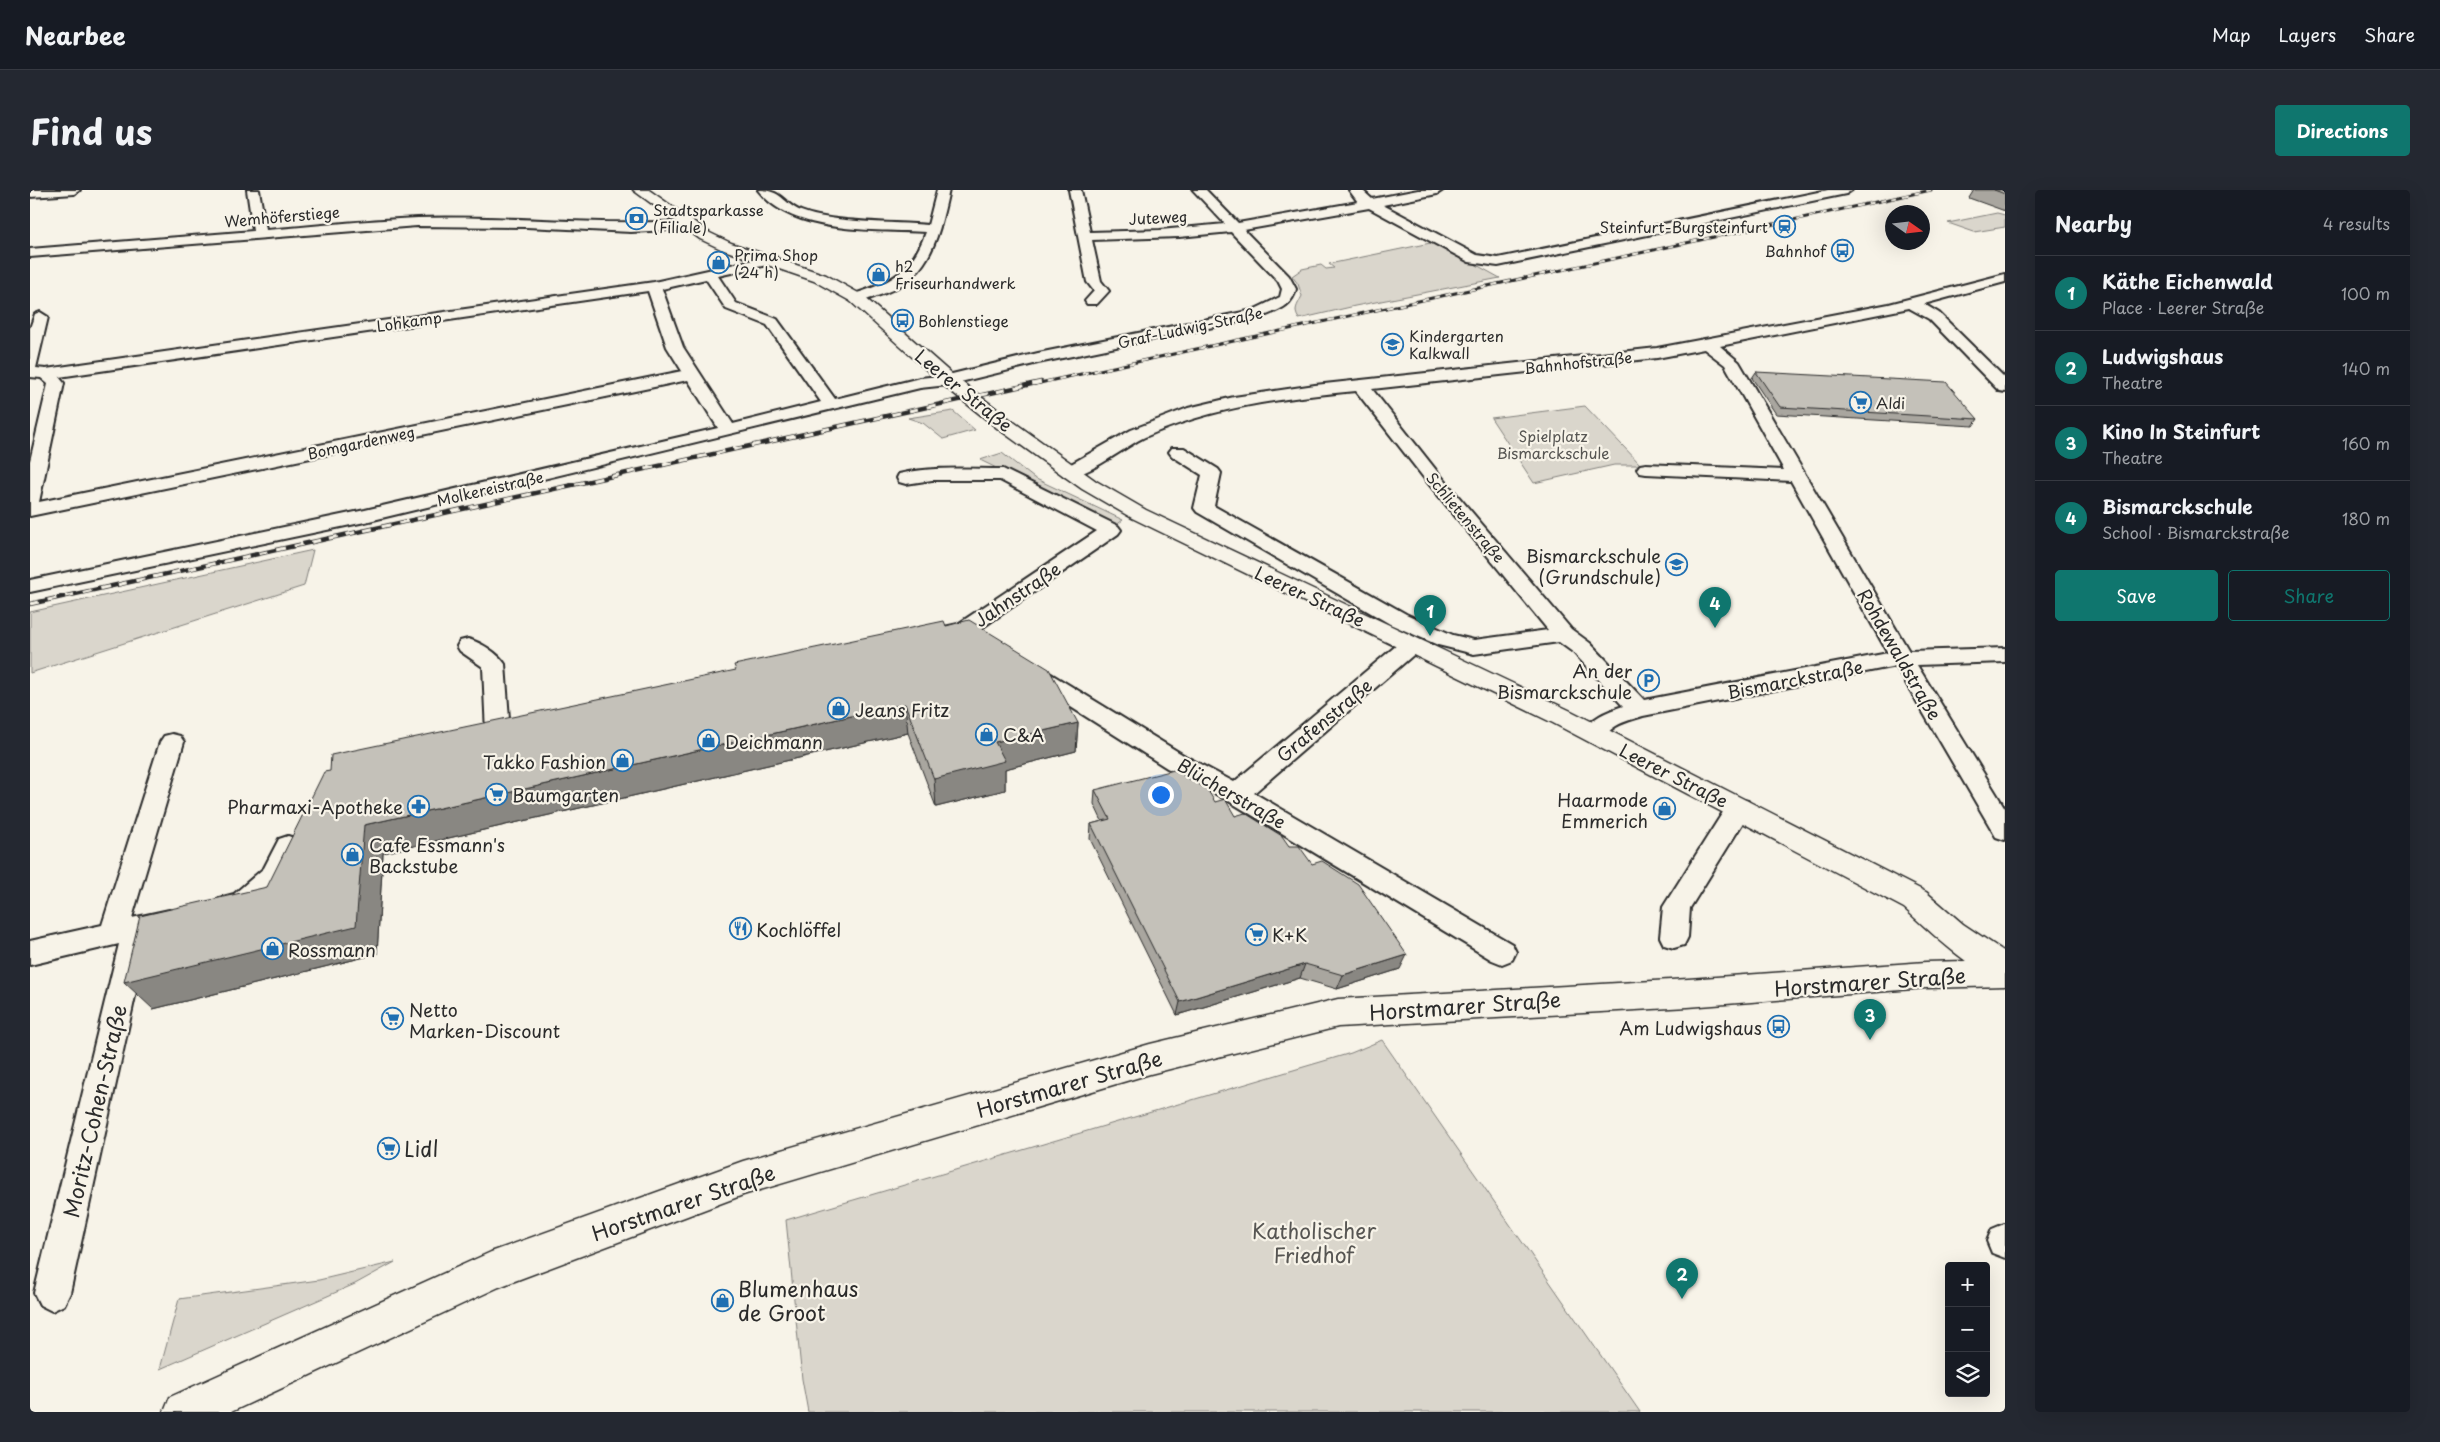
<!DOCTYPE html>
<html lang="en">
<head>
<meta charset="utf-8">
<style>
  :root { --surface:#171b24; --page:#242831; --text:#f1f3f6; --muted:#9ea1a6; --line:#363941; --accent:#0f766e }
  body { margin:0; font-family:"Playpen Sans",sans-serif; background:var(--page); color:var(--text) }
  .controls { position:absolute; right:15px; bottom:15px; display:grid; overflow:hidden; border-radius:5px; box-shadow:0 5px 20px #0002 }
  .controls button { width:45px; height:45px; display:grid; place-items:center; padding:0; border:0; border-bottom:1px solid var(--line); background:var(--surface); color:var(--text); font:25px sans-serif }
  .compass { position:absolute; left:1855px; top:15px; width:45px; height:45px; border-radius:50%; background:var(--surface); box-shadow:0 5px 20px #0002; rotate:104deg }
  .you { position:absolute; left:1130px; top:604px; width:18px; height:18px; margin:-12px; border:4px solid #fff; border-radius:50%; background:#1a73e8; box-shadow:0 0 0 8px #1a73e833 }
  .badge { display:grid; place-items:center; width:32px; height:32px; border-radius:50%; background:var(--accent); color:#fff; font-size:16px; font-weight:700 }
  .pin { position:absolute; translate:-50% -41px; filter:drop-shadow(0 1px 2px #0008) }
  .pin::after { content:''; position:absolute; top:26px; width:18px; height:15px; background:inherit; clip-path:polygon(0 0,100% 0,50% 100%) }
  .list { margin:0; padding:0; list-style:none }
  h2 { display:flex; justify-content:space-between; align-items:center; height:65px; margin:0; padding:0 20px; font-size:21px }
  h2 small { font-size:16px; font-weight:400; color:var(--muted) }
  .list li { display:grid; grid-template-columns:32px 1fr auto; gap:15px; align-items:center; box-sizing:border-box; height:75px; padding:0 20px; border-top:1px solid var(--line) }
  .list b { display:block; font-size:19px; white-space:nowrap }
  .list p { margin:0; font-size:16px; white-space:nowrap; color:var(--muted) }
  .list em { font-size:16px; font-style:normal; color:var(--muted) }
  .actions { display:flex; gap:10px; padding:15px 20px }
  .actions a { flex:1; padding:11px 0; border:1px solid var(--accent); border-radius:5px; text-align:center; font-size:18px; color:var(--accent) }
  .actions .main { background:var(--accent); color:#fff }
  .icon { flex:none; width:28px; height:28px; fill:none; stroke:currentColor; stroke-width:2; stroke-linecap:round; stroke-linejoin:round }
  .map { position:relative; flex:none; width:1975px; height:1222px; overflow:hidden; border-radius:5px }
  header { display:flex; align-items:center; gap:30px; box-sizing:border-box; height:70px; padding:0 25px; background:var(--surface); border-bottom:1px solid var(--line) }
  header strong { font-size:24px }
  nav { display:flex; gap:28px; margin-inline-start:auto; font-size:18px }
  .intro { display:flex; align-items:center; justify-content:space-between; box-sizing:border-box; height:120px; padding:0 30px }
  h1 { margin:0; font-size:35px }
  .button { padding:12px 22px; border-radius:5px; background:var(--accent); color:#fff; font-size:18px; font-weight:700 }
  main { display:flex; gap:30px; padding:0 30px }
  aside { flex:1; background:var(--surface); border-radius:5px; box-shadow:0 5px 20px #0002 }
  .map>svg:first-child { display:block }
  .green { fill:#dad6cc; stroke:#82807c }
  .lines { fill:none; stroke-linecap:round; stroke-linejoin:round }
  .minor-casing { stroke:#2b2b2b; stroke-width:4 }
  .tertiary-casing { stroke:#2b2b2b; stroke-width:3 }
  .secondary-casing { stroke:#2b2b2b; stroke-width:3 }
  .minor { fill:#f7f3e8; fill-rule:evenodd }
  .tertiary { fill:#f7f3e8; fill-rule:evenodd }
  .secondary { fill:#f7f3e8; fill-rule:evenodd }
  .rail-far1-casing { stroke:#2b2b2b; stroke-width:3 }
  .rail-casing { stroke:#2b2b2b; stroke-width:4.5 }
  .rail-far1 { stroke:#f7f3e8; stroke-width:2; stroke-dasharray:6; stroke-linecap:butt }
  .rail { stroke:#f7f3e8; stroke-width:3; stroke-dasharray:9; stroke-linecap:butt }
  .wall { fill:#a9a69f; stroke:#2b2b2b }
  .shaded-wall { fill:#898782; stroke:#2b2b2b }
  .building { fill:#c4c1b9; stroke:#2b2b2b }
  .labels { text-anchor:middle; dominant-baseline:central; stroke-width:4.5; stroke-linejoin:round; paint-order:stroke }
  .far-poi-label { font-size:15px; fill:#2b2b2b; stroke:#f7f3e8; text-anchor:start }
  .far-street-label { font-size:15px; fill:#2b2b2b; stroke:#f7f3e8 }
  .far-park-label { font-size:15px; fill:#575653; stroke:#f7f3e8 }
  .street-label { font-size:18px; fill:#2b2b2b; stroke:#f7f3e8 }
  .poi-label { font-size:18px; fill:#2b2b2b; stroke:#f7f3e8; text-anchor:start }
  .near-street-label { font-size:21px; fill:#2b2b2b; stroke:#f7f3e8 }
  .near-poi-label { font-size:21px; fill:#2b2b2b; stroke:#f7f3e8; text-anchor:start }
  .near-park-label { font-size:21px; fill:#575653; stroke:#f7f3e8 }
</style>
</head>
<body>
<header>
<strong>Nearbee</strong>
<nav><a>Map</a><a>Layers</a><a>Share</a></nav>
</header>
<div class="intro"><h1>Find us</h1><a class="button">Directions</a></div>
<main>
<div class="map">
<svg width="1975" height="1222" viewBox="0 0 1975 1222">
  <rect width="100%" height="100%" fill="#f7f3e8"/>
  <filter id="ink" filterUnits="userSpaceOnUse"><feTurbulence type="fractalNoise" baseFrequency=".02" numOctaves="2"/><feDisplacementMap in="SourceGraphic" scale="10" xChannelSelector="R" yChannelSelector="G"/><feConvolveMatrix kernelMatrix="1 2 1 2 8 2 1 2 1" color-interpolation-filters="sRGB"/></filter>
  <g filter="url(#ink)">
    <path class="green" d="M1967,23L1975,25V37L1944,42L1918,33Z
      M1405,52L1470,88L1325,116L1269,129C1263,120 1267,116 1272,106L1268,94L1262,86L1272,79L1291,75L1296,79L1304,78L1299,74Z
      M1555,216L1611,275H1584L1504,293L1461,228Z
      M923,221L945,240L913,249L893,233L878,228Z
      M972,263L1004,288L1093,330L1085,336L950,270Z
      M283,360L274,396L0,483V422Z
      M1352,850L1610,1222H778L772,1189L756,1030L1321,863Z
      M365,1072L325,1094L130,1179L149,1109L289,1090Z"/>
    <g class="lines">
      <defs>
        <path id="minor" d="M0,0H50L44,4L0,7Z
          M217,0H229L236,40C286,36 337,30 388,28C477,25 567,36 657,31L664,35L657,39L601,42L496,37L387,36L0,67V59L223,41Z
          M728,0C753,0 752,13 771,21C801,33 864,32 898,35L907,0H919C908,48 901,89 847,106C839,109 830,113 821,111L819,108L821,105C860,93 881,83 896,42C844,39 762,45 728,0Z
          M1039,0H1051L1060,42L1130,40L1195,34L1163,0H1176L1208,33L1328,12L1319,0H1332L1342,9L1388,0H1413L1407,4L1353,15L1447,65L1468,68L1798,0H1822L1816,4L1468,76L1439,72L1339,18L1214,40L1259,86L1266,99C1262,117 1248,120 1232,127L1008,173L918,195L890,198L335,332L0,402V390L335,320L688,238L658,190L0,326V271L18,194L11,188L0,187V138L5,124L10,122L18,127L6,178L16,179L624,92L741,66L746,67L748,70L746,73L688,86L706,113L747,129L805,209L890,188L918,185L1008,163L1223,120L1250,107L1252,99L1248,91L1201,42L1149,47L1062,50L1071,91L1079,101L1067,114H1057L1055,111L1064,101L1057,92ZM676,89L696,119L737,135L791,212L703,234L653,157L632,99ZM618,101L637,157L652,181L9,312L34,193L29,187Z
          M1975,84V92L1894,114L1909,123L1975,188V202L1969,201L1899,129L1879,118L1690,156L1709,172L1879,461L1975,458V472L1887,475L1975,618V650L1966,647L1866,476L1613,526C1604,529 1594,531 1586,536C1574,543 1572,554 1556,549L1552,543C1562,527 1576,522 1593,516L1544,463L1529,452L1444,464L1408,455L1360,434L1167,322L1164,318L1172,285L1142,266L1139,262L1142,258H1154L1188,279L1191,283L1184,316L1376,424L1423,445L1444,450L1518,440L1394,288L1326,201C1253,208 1182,217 1115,247C1095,256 1053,291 1034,286L1031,282L1034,278L1101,240L1158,218L1204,207L1285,195L1627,158L1859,114ZM1674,159L1695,175L1754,280L1616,274L1610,275L1607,279L1610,283L1616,284L1761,291L1858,463L1614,510L1560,453L1541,439L1406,280L1342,199L1627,168Z
          M973,279L1088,336L1091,340L1088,344L943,444L913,451L905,449L902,444L905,439L928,434L1067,341L970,290H902L876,294L869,292L867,288L869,284C903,276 939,279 973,279Z
          M1381,448L1389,450L1392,455L1389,460L1224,603L1482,754L1486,762L1482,770L1472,774L1462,770L1197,610L1137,578L992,486L989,481L992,476L1000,474L1008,476L1155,566L1204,592L1373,450Z
          M438,449C450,452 468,463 475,474L480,543L476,549L468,551L460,549L456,543L453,477L430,461L427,456L430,451Z
          M142,544L150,546L154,552L102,728L139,720L149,723L153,731L149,739L118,747L40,1103L34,1115L22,1121L10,1115L4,1103L89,754L0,775V751L72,735L130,552L134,546Z
          M1709,609L1718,611L1722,618L1660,718L1658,747L1654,755L1644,758L1634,755L1630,747L1633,717L1700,611Z
          M258,646L267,649L271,656L253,692L222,721L199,727L189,724L185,716L189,708L204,704L234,678L249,649Z
          M1974,1034H1975V1068L1962,1063L1957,1051L1962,1039Z"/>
        <path id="tertiary" d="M603,0H619L680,43L701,53L796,85L832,105L924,186L981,230L1066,291L1116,320L1541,521L1896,702L1933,734L1975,762V792C1939,780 1903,744 1874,718L1523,533L1102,328L1052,299L967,238L912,194L820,111L784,91L691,59L670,49Z"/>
        <path id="secondary" d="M1975,770V796L1896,798L1658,817L1308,837L1120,884L713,1005L469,1097L201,1222H134L140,1207L461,1062L713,971L1120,854L1308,809L1658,789L1896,772Z"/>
      </defs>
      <use href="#minor" class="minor-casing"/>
      <use href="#tertiary" class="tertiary-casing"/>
      <use href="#secondary" class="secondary-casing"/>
      <use href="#minor" class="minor"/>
      <use href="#tertiary" class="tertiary"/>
      <use href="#secondary" class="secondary"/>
      <defs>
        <path id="rail-far1" d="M1005,194L1901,0"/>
        <path id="rail" d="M0,414L1011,192"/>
      </defs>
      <use href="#rail-far1" class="rail-far1-casing"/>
      <use href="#rail" class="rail-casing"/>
      <use href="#rail-far1" class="rail-far1"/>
      <use href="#rail" class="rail"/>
    </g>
    <path class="wall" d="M1944,0H1975V21L1939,8Z
      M1726,182L1948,229L1943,236L1746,224L1722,188Z
      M916,436L1048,533L1046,561L975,579V600L906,617L878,543L353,663L347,764L123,819L237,697Z
      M1065,600L1185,612L1205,626L1259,656L1282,674L1370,779L1307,799L1270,788L1147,825L1060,649L1061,634L1072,631L1064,614Z"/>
    <path class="shaded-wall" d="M875,514L878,543L353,663L347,764L123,819L94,792L334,635Z
      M1048,533L1046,561L975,579V600L906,617L904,589L965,552Z
      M1377,765L1370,779L1307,799L1313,785Z
      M1275,774L1270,788L1147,825L1150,812Z"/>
    <path class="building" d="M1964,0H1975V4Z
      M1726,182L1916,192L1948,229L1750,217Z
      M939,430L1019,479L1048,533L965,552L975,571L904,589L875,514L334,635L326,736L94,792L110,726L237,697L294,582L300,581L301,565L706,480L704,475L914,431L916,436Z
      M1144,580L1177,599L1185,612L1195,609L1205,626L1215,623L1252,646L1259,656H1269L1282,674L1292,671L1328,694L1377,765L1313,785L1275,774L1150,812L1061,634L1080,629L1065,600Z"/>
  </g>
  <defs>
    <symbol id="bank-ring" viewBox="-11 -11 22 22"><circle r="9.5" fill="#f7f3e8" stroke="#1f6fb2" stroke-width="1.5"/><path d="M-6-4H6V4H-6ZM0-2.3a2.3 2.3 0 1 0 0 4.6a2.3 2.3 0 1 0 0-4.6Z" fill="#1f6fb2"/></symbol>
    <symbol id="station-ring" viewBox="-11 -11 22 22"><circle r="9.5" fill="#f7f3e8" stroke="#1f6fb2" stroke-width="1.5"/><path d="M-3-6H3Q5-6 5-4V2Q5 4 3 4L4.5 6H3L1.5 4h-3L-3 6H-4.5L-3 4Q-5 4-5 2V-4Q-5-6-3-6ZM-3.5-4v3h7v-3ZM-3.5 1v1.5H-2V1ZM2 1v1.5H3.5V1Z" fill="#1f6fb2"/></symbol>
    <symbol id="bus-ring" viewBox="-11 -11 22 22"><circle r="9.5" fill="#f7f3e8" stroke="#1f6fb2" stroke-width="1.5"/><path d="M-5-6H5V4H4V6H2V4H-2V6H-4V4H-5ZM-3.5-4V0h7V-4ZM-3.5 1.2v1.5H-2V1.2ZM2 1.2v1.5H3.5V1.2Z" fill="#1f6fb2"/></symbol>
    <symbol id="shop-ring" viewBox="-11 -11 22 22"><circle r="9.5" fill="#f7f3e8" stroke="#1f6fb2" stroke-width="1.5"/><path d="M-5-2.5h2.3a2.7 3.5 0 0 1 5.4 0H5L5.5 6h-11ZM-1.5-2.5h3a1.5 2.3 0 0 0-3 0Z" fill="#1f6fb2"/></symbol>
    <symbol id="school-ring" viewBox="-11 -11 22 22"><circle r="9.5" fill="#f7f3e8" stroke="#1f6fb2" stroke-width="1.5"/><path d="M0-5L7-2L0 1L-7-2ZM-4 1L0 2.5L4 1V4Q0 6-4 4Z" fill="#1f6fb2"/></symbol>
    <symbol id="supermarket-ring" viewBox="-11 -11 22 22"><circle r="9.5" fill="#f7f3e8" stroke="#1f6fb2" stroke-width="1.5"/><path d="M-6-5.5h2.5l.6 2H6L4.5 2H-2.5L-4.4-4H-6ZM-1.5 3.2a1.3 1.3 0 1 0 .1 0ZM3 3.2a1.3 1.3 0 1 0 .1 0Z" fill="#1f6fb2"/></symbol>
    <symbol id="parking-ring" viewBox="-11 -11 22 22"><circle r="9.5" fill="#f7f3e8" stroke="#1f6fb2" stroke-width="1.5"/><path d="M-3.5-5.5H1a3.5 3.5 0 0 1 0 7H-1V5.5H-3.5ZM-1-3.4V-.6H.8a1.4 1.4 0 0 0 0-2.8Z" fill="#1f6fb2"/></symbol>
    <symbol id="pharmacy-ring" viewBox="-11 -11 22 22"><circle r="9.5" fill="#f7f3e8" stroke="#1f6fb2" stroke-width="1.5"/><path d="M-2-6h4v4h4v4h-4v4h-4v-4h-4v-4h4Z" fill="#1f6fb2"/></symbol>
    <symbol id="restaurant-ring" viewBox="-11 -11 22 22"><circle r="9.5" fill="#f7f3e8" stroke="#1f6fb2" stroke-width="1.5"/><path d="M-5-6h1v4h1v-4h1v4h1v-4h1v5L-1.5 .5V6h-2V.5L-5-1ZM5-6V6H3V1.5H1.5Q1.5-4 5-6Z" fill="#1f6fb2"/></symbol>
  </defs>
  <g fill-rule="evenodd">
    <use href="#bank-ring" x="594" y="16" width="25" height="25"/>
    <use href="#station-ring" x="1742" y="24" width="25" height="25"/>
    <use href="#bus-ring" x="1800" y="48" width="25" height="25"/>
    <use href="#shop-ring" x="676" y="60" width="25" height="25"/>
    <use href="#shop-ring" x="836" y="72" width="25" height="25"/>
    <use href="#bus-ring" x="860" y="118" width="25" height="25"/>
    <use href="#school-ring" x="1350" y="142" width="25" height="25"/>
    <use href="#supermarket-ring" x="1818" y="200" width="25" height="25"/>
    <use href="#school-ring" x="1634" y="362" width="25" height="25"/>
    <use href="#parking-ring" x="1606" y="478" width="25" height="25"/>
    <use href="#shop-ring" x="796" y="506" width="25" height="25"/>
    <use href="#shop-ring" x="944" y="532" width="25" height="25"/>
    <use href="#shop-ring" x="666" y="538" width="25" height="25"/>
    <use href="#shop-ring" x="580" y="558" width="25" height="25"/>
    <use href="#supermarket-ring" x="454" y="592" width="25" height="25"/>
    <use href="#pharmacy-ring" x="376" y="604" width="25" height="25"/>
    <use href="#shop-ring" x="1622" y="606" width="25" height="25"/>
    <use href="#shop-ring" x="310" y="652" width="25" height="25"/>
    <use href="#restaurant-ring" x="698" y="726" width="25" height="25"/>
    <use href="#supermarket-ring" x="1214" y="732" width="25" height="25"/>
    <use href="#shop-ring" x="230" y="746" width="25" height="25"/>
    <use href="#supermarket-ring" x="350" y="816" width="25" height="25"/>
    <use href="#bus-ring" x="1736" y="824" width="25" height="25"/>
    <use href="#supermarket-ring" x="346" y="946" width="25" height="25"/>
    <use href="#shop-ring" x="680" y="1098" width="25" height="25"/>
  </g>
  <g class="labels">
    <g class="far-poi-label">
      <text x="623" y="19">Stadtsparkasse<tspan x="623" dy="17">(Filiale)</tspan></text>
      <text x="1738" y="36" text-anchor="end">Steinfurt-Burgsteinfurt</text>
      <text x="1796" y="60" text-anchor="end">Bahnhof</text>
      <text x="704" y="64">Prima Shop<tspan x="704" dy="17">(24 h)</tspan></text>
      <text x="865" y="75">h2<tspan x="865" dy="17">Friseurhandwerk</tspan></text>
      <text x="888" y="130">Bohlenstiege</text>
      <text x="1379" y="145">Kindergarten<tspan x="1379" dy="17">Kalkwall</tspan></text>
      <text x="1846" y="212">Aldi</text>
    </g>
    <g class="far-street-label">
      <text transform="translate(252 26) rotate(-5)">Wemhöferstiege</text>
      <text transform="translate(1128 27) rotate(-3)">Juteweg</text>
      <text transform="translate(379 131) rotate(-8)">Lohkamp</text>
      <text transform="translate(1160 137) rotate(-12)">Graf-Ludwig-Straße</text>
      <text transform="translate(1548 172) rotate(-6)">Bahnhofstraße</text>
      <text transform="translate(331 252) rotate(-12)">Bomgardenweg</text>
      <text transform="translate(460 298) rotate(-13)">Molkereistraße</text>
      <text transform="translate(1436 327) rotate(50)">Schlietenstraße</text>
    </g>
    <g class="far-park-label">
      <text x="1523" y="245">Spielplatz<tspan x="1523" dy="17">Bismarckschule</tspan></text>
    </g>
    <g class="street-label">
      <text transform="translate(934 200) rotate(39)">Leerer Straße</text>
      <text transform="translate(987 404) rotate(-34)">Jahnstraße</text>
      <text transform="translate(1280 406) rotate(25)">Leerer Straße</text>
      <text transform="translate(1870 464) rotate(60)">Rohdewaldstraße</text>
      <text transform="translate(1765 489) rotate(-11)">Bismarckstraße</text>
      <text transform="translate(1294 530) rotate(-40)">Grafenstraße</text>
      <text transform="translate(1644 585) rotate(27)">Leerer Straße</text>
      <text transform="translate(1202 603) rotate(30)">Blücherstraße</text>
    </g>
    <g class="poi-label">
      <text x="1631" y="365" text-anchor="end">Bismarckschule<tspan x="1631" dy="21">(Grundschule)</tspan></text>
      <text x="1602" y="480" text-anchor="end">An der<tspan x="1602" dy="21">Bismarckschule</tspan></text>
      <text x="825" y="519">Jeans Fritz</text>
      <text x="973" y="544">C&amp;A</text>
      <text x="695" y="551">Deichmann</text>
      <text x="576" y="571" text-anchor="end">Takko Fashion</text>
      <text x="482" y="604">Baumgarten</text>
      <text x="1618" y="609" text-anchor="end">Haarmode<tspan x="1618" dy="21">Emmerich</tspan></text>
      <text x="373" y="616" text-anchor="end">Pharmaxi-Apotheke</text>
      <text x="339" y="654">Cafe Essmann's<tspan x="339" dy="21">Backstube</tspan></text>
      <text x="726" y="739">Kochlöffel</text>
      <text x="1242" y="744">K+K</text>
      <text x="258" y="759">Rossmann</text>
      <text x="379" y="819">Netto<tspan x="379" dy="21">Marken-Discount</tspan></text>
      <text x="1732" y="837" text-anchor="end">Am Ludwigshaus</text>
    </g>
    <g class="near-street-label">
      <text transform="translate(1840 791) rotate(-4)">Horstmarer Straße</text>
      <text transform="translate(1435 815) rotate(-4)">Horstmarer Straße</text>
      <text transform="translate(1039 893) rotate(-16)">Horstmarer Straße</text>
      <text transform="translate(64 921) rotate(-77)">Moritz-Cohen-Straße</text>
      <text transform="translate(653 1012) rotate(-19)">Horstmarer Straße</text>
    </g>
    <g class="near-poi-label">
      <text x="374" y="958">Lidl</text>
      <text x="708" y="1098">Blumenhaus<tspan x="708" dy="24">de Groot</tspan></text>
    </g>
    <g class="near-park-label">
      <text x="1284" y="1040">Katholischer<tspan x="1284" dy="24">Friedhof</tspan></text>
    </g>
  </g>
</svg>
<div class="controls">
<button>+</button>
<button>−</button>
<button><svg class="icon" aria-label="layers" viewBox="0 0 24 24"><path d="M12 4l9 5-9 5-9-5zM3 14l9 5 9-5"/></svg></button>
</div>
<svg class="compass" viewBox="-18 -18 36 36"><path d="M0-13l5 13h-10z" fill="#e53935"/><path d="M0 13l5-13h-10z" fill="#9ea1a6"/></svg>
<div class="you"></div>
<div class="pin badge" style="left:1400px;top:446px">1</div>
<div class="pin badge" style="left:1652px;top:1109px">2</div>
<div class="pin badge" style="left:1840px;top:850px">3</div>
<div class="pin badge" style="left:1685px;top:438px">4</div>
</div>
<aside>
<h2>Nearby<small>4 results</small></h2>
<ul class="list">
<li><span class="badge">1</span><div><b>Käthe Eichenwald</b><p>Place · Leerer Straße</p></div><em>100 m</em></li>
<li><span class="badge">2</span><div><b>Ludwigshaus</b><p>Theatre</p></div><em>140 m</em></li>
<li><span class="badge">3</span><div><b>Kino In Steinfurt</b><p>Theatre</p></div><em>160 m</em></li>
<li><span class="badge">4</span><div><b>Bismarckschule</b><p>School · Bismarckstraße</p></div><em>180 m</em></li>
</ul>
<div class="actions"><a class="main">Save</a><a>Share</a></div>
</aside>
</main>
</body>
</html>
